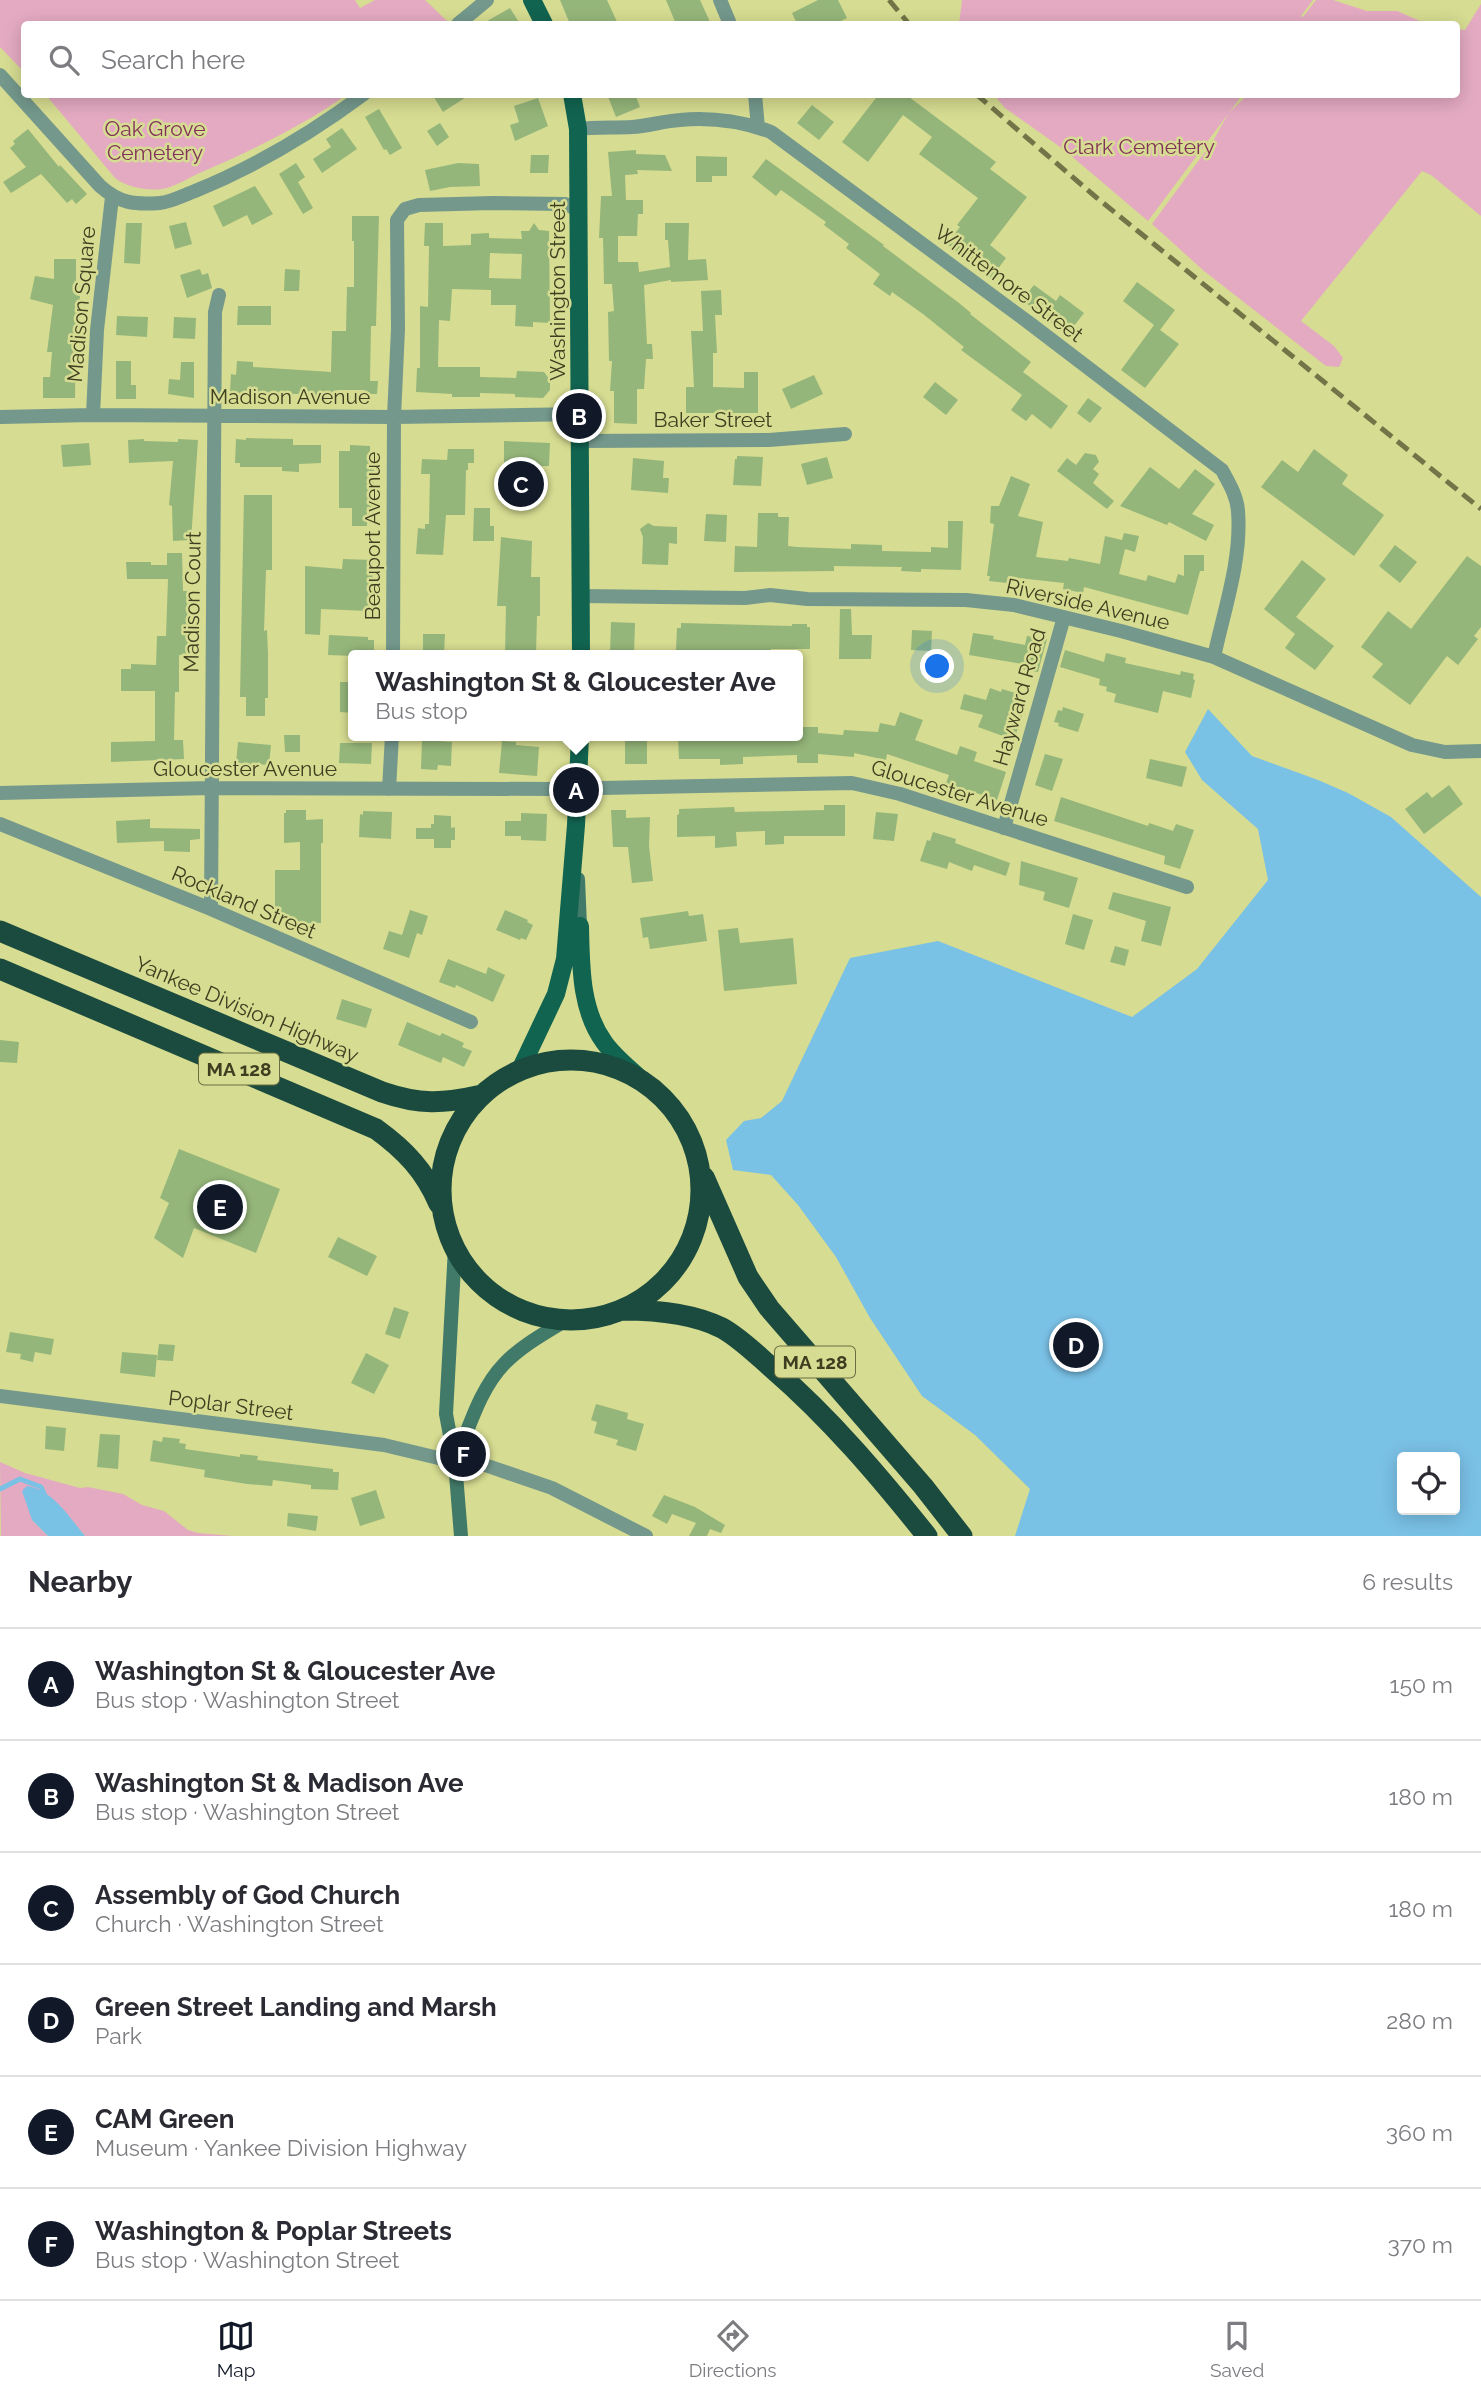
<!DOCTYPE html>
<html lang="en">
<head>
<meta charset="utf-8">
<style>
  :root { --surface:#fff; --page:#f2f2f3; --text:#2b2b33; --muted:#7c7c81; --line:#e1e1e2; --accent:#111827 }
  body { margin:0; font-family:Raleway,sans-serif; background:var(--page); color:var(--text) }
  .controls { position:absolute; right:21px; bottom:21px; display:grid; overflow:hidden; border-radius:7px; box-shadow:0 4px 18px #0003 }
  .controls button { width:63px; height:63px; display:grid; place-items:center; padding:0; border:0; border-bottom:2px solid var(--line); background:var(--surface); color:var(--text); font:35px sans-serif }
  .you { position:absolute; left:938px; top:667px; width:24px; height:24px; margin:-18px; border:5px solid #fff; border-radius:50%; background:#1a73e8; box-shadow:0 0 0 10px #1a73e833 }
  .badge { display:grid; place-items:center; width:46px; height:46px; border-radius:50%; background:var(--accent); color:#fff; font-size:23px; font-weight:700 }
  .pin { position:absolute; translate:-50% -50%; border:4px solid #fff; box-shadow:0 2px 7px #0006 }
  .popup { position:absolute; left:348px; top:650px; width:455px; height:91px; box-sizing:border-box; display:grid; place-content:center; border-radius:7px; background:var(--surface); filter:drop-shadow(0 2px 5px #0005); font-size:23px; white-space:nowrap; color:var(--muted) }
  .popup b { font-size:26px; color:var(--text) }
  .popup::after { content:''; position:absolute; left:50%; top:100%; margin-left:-14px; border:14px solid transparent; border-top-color:var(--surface) }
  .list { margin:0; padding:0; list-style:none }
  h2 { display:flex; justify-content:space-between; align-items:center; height:91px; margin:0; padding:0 28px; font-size:30px }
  h2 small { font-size:23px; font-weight:400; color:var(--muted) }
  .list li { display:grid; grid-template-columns:46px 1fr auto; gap:21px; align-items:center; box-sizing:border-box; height:112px; padding:0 28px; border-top:2px solid var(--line) }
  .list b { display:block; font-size:26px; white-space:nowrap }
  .list p { margin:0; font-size:23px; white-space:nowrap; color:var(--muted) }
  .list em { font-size:23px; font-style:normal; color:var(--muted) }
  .icon { flex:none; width:38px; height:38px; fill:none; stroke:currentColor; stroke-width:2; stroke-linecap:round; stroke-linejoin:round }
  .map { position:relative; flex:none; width:1481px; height:1536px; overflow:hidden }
  .search { position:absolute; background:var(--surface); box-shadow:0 4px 18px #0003; left:21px; right:21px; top:21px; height:77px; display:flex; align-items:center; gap:18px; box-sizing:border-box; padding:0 24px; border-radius:7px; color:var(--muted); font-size:26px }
  .sheet { height:763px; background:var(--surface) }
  nav { display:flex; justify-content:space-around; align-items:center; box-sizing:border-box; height:98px; border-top:2px solid var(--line); background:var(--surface); font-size:19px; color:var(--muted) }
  nav a { display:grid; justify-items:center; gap:4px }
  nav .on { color:var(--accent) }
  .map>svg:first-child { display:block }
  .green { fill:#e4aac2 }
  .water { fill:#7ac1e6; fill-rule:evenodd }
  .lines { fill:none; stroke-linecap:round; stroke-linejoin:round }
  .stream { stroke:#7ac1e6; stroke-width:5 }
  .building { fill:#95b67a; fill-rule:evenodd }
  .street { stroke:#74988c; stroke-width:14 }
  .secondary { stroke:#427a69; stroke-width:14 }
  .primary { stroke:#116450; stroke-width:18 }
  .highway { stroke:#1b4b3e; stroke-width:21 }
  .rail { stroke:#727547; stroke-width:5; stroke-dasharray:14 7; stroke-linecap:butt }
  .labels { text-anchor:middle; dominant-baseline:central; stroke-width:5; stroke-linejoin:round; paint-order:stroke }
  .shield { fill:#d6dc91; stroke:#6b6e42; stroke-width:2 }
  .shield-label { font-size:19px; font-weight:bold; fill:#3d3f20 }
  .park-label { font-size:21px; fill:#82325a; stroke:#d6dc91 }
  .street-label { font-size:21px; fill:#3d3f20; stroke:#d6dc91 }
</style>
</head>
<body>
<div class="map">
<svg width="1481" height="1536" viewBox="0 0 1481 1536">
  <rect width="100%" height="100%" fill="#d6dc91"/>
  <path class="green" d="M0,0H355L360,8L375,0H425L447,21L443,24H24V72L0,47Z
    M962,0H1313L1301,16L1303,17L1316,0H1333L1367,11H1397L1420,21L1437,24H959Z
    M1481,4V216L1431,175L1422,171L1301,321L1334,346L1343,358L1339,367L1326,366L1204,271L1152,224L1213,141L1228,114L1148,221L1063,149L1005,108L994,95H1242L1230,112L1247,95L1456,94L1457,29L1465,30Z
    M46,95H346C301,127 252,150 202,172C190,177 175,187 162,189C146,191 127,187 115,178Z
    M0,1462L25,1473L80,1488L88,1487L123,1494L142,1505L164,1511L188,1530L198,1533L233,1536H85L59,1505L32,1520L48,1536H1Z"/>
  <path class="water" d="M1208,709L1252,756L1318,780L1348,793L1391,817L1481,897V1536H1015L1030,1489L975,1435L922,1396L870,1318L836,1257L798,1205L771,1175L733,1170L726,1140L744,1121L761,1118L782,1101L850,958L938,941L1132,1017L1197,969L1268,880L1258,829L1202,780L1185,752ZM1402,1457H1455V1510H1402Z
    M27,1486C52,1489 70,1518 85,1536H48L32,1520L22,1491Z"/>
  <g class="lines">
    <path class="stream" d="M0,1489L20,1479L41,1487L47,1501"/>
  </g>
  <path class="building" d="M560,0H607L618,24H570Z
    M666,0H700L711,24H676Z
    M818,0H838L847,18L835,24H797L792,13Z
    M510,8L520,24H482Z
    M432,94H471L443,112Z
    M607,94H635L640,107L616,117Z
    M879,94H905L996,162L990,169L1027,197L990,245L1006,258L991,278L947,244L960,227L957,225L978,198L919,154L932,137L903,115L868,162L842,142Z
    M538,98L548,126L515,141L510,125L519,122L514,106Z
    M812,105L834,122L819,140L797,123Z
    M379,109L402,148L390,155L386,149L384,150L365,117Z
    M440,123L449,137L437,146L427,131Z
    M342,128L357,149L322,173L313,159L331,147L326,139Z
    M28,129L59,167L60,165L87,194L76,204L72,199L67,203L41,174L11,193L3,182L26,167L10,148L15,144L13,141Z
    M636,150V154L665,155L672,171L637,170L638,174L625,175L626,200H643V214H638L637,236H618V262H638L639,272L670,267L668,240H665V223H689L688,260L706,259L708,280L671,282V280L644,285L647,344H652L653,359H646L644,389H637V424L614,423V391H610L612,361H609L608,312L614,311L612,284H604L603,238H599L601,196H612L608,152Z
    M531,155H549L548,173H530Z
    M696,156L727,157V176H712V182H696Z
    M766,159L884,245L883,246L959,303L971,313L970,314L1031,362L1023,372L1068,406L1051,429L1032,414L1026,421L1011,410L1022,395L961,350L964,347L923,314L892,292L890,296L873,284L880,274L846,248L849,244L824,225L826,222L781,190L776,196L752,177Z
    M296,163L305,177L298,182L313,208L303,214L279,174Z
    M458,163L479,164L480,186L450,187L430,191L425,170Z
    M255,186L273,214L252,225L247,215L223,227L213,206Z
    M352,216H379L376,326H371L370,381H378L377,394H365V390H337L335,399L298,394L230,393L231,374L236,375L237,361L253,362V367L331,372L332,331H346L347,287H354V241H352Z
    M186,222L192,244L175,249L169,226Z
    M126,223H142L140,264L124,263Z
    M425,223H443V246L471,245V234L489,233V238L522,239L521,231H529L534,223L539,230L549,231L550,323L533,322V327L515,326L516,305H491V290L452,289L450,321L439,320L438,367H480V377L516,378L517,371L544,372L550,380V390L543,398L515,397V394L480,393V397H452V394L416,392L417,368H420V306L428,307L429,246H424ZM490,253L522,254L521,279L489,278Z
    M54,259H76V295L80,296L76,338L75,398H43V377H50L52,352H47L53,305L30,299L35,276L54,279Z
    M200,269L202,275L208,273L212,288L187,298L180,275Z
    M285,269L300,270L299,291H284Z
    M1137,282L1175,310L1160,330L1179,344L1145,388L1121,370L1154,325L1123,301Z
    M1034,285L1056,301L1060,295L1084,313L1067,335L1022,300Z
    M721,290L722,315H715L717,353H713V387L744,388V372H758V413H686V387H694L691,331H703L701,291Z
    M238,306H271V325H237Z
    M117,316L148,317L147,337L116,335Z
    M174,317L196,318L195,339L173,338Z
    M116,361H131V385H136V399H116Z
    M181,362H194V398L168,394L169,379L180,380Z
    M814,375L823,394L791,409L782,389Z
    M935,382L958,400L946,415L923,397Z
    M1088,398L1102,408L1090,423L1077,413Z
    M246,438L293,439V445H321V463L299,464V472L282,471V467H240V463H235L236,439L246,440Z
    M144,439V441L178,442V439L198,440L191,540L173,541L172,506L169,505L173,461L129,463L128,440Z
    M504,441L550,443L549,466H533L532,501H508L509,465H504Z
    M89,443L91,465L63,467L61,445Z
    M350,445L370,446V457L374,458L373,507H367V526H352V508H339V451H350Z
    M448,449H474V463H468V470H466L465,515H446L443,555L416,554L418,528L425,529V524H429L430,474H421L422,459L447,460Z
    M1314,449L1348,475L1342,484L1384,515L1354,556L1261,487L1282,460L1298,472Z
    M1085,453L1096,455L1099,462L1093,469L1099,474L1093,483L1114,501L1107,509L1057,471L1067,458L1076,465Z
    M737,456L763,457L761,486L733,485L735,459H737Z
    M827,457L833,478L807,485L801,464Z
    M633,458L664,461L663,478H669L668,493L631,490Z
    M1150,467L1179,489L1195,469L1215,484L1192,514L1214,525L1206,541L1169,522L1167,525L1120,506Z
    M1011,476L1030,484L1018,516L1043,522L1036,557L1068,561L1069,558L1100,564L1105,536L1122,540L1124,533L1139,536L1135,552L1125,549L1119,574L1146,581L1148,575L1175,583L1178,574L1184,576V555H1204V571H1200L1188,615L1084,587L1083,593L1063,589L1064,583L1010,577H1008L1007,583L989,581L990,576H987L994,524L990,523L991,506H999Z
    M244,495H272V570H266L264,631L267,630L268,653V698H265V716H246V697H240Z
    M474,508H490V526H494V541H473Z
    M758,513H778V517H789L788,546L797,547L851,549V544L882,545V551L931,552V547L948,548V521H963L961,570L921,569V572L901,571L902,567L834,566V571L734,572L735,546L757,547Z
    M706,514L727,515L726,542L704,541Z
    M648,523L654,526L677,527V544L669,543L668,565L642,564L643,537L640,529Z
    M501,537L532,541L531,577H540V616H537L536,655H505L506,606H497Z
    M1395,545L1417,562L1400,583L1379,566Z
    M167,553H182L183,591H187L188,655H179V692H175L174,740H183L184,759L111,762V742L155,741V691H121V669H131V664L156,665L157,636H166L168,579H127L126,562H151V565H167Z
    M1467,556L1481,566V627L1474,636L1478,639L1458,665L1447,656L1410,705L1372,677L1383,664L1361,647L1388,611L1411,629Z
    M343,559L373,560L372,593H374V608H368V611L321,609L320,635L305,634V566L342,569Z
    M1302,560L1326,579L1296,617L1334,646L1315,670L1285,648L1295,634L1264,609Z
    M840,609H851L852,635H872L871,659H839Z
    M611,622L635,623L634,655L610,654Z
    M681,623L792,626V624H807V627H810V649H771V655H697V650H676L677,628H681Z
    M912,630L932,631L931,651L911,650Z
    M973,633L994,636L993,639L1025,645L1027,636L1047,639L1038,672L1021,669L1022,664L969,655Z
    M423,634H445L444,654H423Z
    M329,635L368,637V640H374V654L354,656L328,655Z
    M1065,650L1104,662L1106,653L1126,658L1125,663L1180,675L1181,671L1194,674L1193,679L1195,680L1191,698L1163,691L1158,713L1114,702L1116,694L1106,691L1107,687L1099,685L1100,679L1060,667Z
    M340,682H354V713L340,712Z
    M990,688L1001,692L1002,689L1022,695L1021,699L1027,700L1014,740L978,727L983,715L960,709L964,694L986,700Z
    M1063,707L1084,714L1078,732L1058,726L1059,723L1054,722L1058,710L1062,711Z
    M900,712L923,720L915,740L957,755L960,746L977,752L974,761L1006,772L997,800L946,783L949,775L887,754L886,760L854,753V757L818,754V763H797V755L743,757V764L720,765V759H679L678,739H698V736H798V728L804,727H818V733L843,735L844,730L878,732L880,723L895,726Z
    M284,735H300V752H285Z
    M629,736L647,738V764H625V738Z
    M422,740L452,742L451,766L438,765L437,770L421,769Z
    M502,741L516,742V745L539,747L537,776L499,773Z
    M238,742L271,745L269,765L236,763Z
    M340,743H372L371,764L339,763Z
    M1045,754L1063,759L1052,791L1035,785Z
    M1150,759L1187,767L1182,787L1146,778Z
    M1449,785L1463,804L1424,834L1405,809L1427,792L1432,798Z
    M1061,797L1148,826L1149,823L1173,831L1176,824L1194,830L1180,869L1164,864L1165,856L1054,821Z
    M824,805H845V836H784V844L765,845V831L736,832L737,846L715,848V836L677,837V815L679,814V809L734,807L735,812L824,810Z
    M286,810H306V820L323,819V843H321V923H288L281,914H275V870H300V842L284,843V813H286Z
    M611,810H626V818L650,817L649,846L653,881L632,883L628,847H613Z
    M363,811L392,812L391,839L359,837L360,814L363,815Z
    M876,812L898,814L894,841L873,839Z
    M521,813L547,814L546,841L521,840V836H505V821H521Z
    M434,815L451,816V828L455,827V840H451V848H434V839H416V828H431V824H434Z
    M150,819V828L200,829V839L190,840V852L164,851V841L117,843L116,821Z
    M933,832L956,839L955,843L1010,863L1006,876L974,865L972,871L949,862L947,869L920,861L927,840L930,841Z
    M1021,861L1078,878L1069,908L1043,900L1045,892L1019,885Z
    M1113,892L1171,907L1161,946L1141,941L1146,921L1108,909Z
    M410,910L428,916L422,935L417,933L409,958L383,949L389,931L402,935Z
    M505,910L528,920L527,922L533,925L526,940L521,938L520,940L496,930Z
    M688,911L689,916L703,914L707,941L650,949L648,937L643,938L640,918Z
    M1073,914L1093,920L1084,950L1065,944Z
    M738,928L740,943L793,938L797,984L724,991L718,930Z
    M1115,946L1129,950L1125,966L1110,962Z
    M448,959L486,974L488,967L505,975L493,1002L456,985L455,988L439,982Z
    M342,999L372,1009L366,1028L336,1019Z
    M407,1022L440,1036L442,1033L464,1043L462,1047L472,1051L464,1067L443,1057L441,1063L398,1045Z
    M0,1040L19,1042L17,1063L0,1062Z
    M179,1149L280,1189L256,1253L194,1228L183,1258L154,1238L169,1203L160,1198Z
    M338,1237L377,1256L367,1276L328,1257Z
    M394,1307L409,1312L400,1339L385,1334Z
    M10,1332L54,1339L51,1355L35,1352L33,1362L20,1359L21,1354L6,1352Z
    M159,1344L175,1345L173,1361L157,1360Z
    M122,1352L157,1355L155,1377L120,1373Z
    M366,1353L389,1365L374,1394L351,1383Z
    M596,1404L628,1413L627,1419L644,1424L636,1451L616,1445L618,1440L594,1433L597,1422L591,1420Z
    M46,1426L66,1428L64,1451L45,1449Z
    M100,1434L120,1435L118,1469L97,1467Z
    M163,1437L180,1439L179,1443L186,1444L185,1449L240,1457V1454L258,1456L257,1460L333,1469V1472H339L338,1490L311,1489V1485L273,1480L272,1486L247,1484L204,1477L205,1470L150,1461L153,1440L162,1442Z
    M376,1490L385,1518L360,1526L351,1498Z
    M664,1495L695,1507L725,1525L721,1533L710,1529L707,1536H689L696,1523L672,1514L667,1524L652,1516Z
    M288,1513L318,1516L316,1531L287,1526Z"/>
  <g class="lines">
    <path class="street" d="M720,0L730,24
      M458,24L487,0
      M0,75L100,186C119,203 134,205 160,203C171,202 184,195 195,191C254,167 313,132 364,94
      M755,94L758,128
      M578,129C596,127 614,128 632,127C648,126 664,121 680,120C712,117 741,121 771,132L1032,325L1222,470C1229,483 1237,496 1238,511C1242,559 1224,610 1214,657
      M93,415L97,330L112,197
      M0,417L93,415L394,417L580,414
      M581,441L769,440L845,434
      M581,596L745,598L770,595L807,599L966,600L1014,605L1121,631L1214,657L1412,745L1445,752L1481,751
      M393,655L394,417L398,329L397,220L405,209L419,205L493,203L565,204L579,210
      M389,789L392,736
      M0,793L211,788L551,789L852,783L900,794L1187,887
      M0,824L211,909L471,1022
      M1004,828L1064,617
      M211,909L215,312L219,295
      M0,1396L384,1445L455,1462L485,1465L552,1488L646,1536"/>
    <path class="secondary" d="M578,879L580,926
      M455,1248L446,1414L455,1462L461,1536
      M455,1461C469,1429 479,1390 504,1364C521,1346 545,1333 566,1320"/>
    <path class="primary" d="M532,0L544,24
      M572,94L578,129L581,655
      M580,926C581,965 580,1009 604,1042C615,1058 632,1070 646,1084
      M520,1070L556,994L565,959L576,825L580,736"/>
    <path class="highway" d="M0,931L382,1092C420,1105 442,1104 482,1095
      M0,969L376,1129C405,1150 425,1171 439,1204
      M441 1190a130 130 0 1 1 260 0a130 130 0 1 1-260 0Z
      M704,1177L748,1277L769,1308L923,1486L962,1536
      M623,1310C656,1310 692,1313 722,1328C740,1338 756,1354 772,1368C830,1418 879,1476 927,1536"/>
    <path class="rail" d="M889,0L909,24
      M976,94L1097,198L1481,509"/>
  </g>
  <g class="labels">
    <g class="shield">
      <rect x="199" y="1053.5" width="80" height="31" rx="5"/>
      <rect x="775" y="1346.5" width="80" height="31" rx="5"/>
    </g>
    <g class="shield-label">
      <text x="239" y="1069">MA 128</text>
      <text x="815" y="1362">MA 128</text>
    </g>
    <g class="park-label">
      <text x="155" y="128">Oak Grove<tspan x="155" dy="24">Cemetery</tspan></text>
      <text x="1139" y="146">Clark Cemetery</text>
    </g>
    <g class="street-label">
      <text transform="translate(1009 283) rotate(37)">Whittemore Street</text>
      <text transform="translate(557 291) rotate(-90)">Washington Street</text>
      <text transform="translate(81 304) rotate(-85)">Madison Square</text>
      <text x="290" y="396">Madison Avenue</text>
      <text x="713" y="419">Baker Street</text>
      <text transform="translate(372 536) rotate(-90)">Beauport Avenue</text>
      <text transform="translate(192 602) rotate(-89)">Madison Court</text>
      <text transform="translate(1088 604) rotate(13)">Riverside Avenue</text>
      <text transform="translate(1019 697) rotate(-74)">Hayward Road</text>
      <text x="245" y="768">Gloucester Avenue</text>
      <text transform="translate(960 793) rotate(17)">Gloucester Avenue</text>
      <text transform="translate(244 902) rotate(23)">Rockland Street</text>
      <text transform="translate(247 1009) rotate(23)">Yankee Division Highway</text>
      <text transform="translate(231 1405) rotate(7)">Poplar Street</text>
    </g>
  </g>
</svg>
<div class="controls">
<button><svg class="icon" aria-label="locate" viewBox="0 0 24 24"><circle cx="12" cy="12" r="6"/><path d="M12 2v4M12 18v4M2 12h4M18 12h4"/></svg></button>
</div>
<div class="you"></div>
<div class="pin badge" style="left:576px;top:790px">A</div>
<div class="popup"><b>Washington St &amp; Gloucester Ave</b>Bus stop</div>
<div class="pin badge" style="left:579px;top:416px">B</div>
<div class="pin badge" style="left:521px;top:484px">C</div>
<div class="pin badge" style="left:1076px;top:1345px">D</div>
<div class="pin badge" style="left:220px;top:1207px">E</div>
<div class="pin badge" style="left:463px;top:1454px">F</div>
<div class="search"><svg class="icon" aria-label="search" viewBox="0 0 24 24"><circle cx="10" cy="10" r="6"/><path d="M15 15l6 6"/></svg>Search here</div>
</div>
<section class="sheet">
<h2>Nearby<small>6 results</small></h2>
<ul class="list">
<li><span class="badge">A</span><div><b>Washington St &amp; Gloucester Ave</b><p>Bus stop · Washington Street</p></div><em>150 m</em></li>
<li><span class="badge">B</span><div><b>Washington St &amp; Madison Ave</b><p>Bus stop · Washington Street</p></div><em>180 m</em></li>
<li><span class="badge">C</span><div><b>Assembly of God Church</b><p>Church · Washington Street</p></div><em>180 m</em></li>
<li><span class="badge">D</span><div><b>Green Street Landing and Marsh</b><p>Park</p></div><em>280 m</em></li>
<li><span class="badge">E</span><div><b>CAM Green</b><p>Museum · Yankee Division Highway</p></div><em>360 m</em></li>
<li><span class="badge">F</span><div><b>Washington &amp; Poplar Streets</b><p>Bus stop · Washington Street</p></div><em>370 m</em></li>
</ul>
</section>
<nav>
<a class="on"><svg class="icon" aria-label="map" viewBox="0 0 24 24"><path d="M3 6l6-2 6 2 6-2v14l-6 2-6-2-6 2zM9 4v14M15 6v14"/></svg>Map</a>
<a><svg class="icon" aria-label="directions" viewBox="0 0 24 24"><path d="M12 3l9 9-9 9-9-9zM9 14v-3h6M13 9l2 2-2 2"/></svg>Directions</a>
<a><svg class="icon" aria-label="saved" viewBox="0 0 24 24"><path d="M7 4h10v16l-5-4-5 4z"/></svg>Saved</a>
</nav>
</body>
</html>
